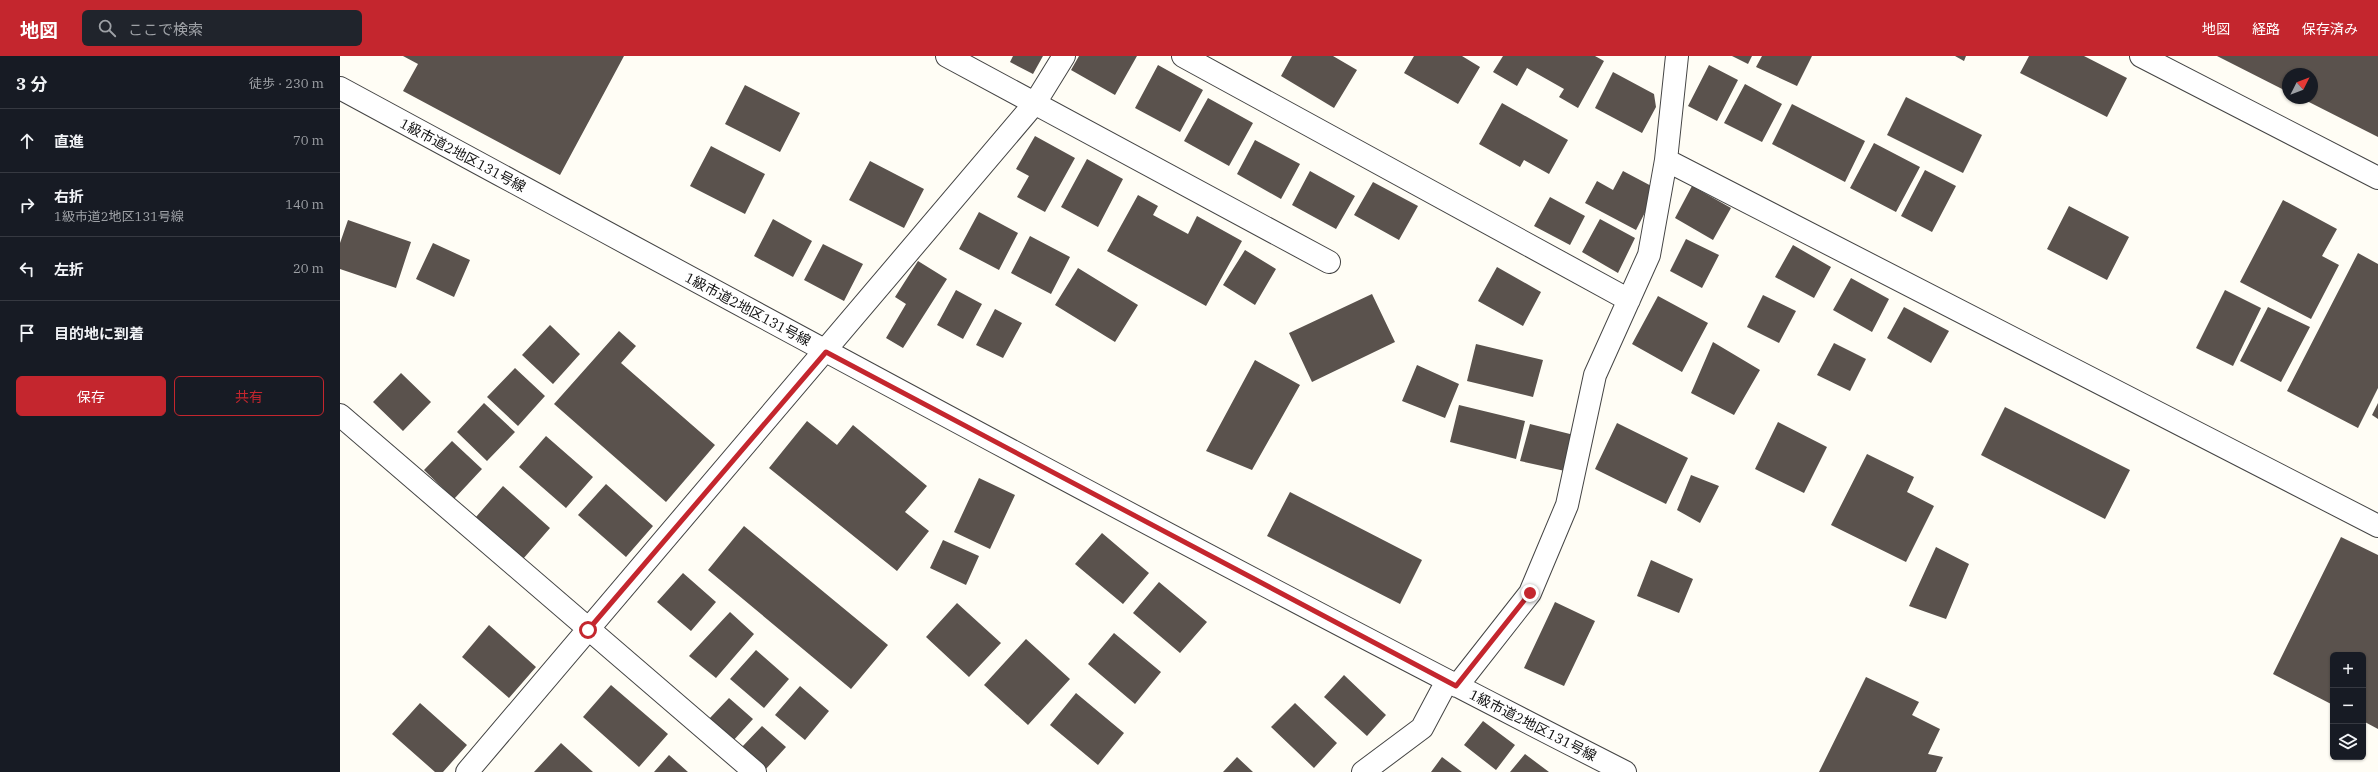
<!DOCTYPE html>
<html lang="ja">
<head>
<meta charset="utf-8">
<style>
  :root { --surface:#171b24; --page:#20242c; --text:#f1f3f6; --muted:#9ea1a6; --line:#363941; --accent:#c4262e }
  body { margin:0; font-family:"IBM Plex Serif","Noto Sans JP",serif; background:var(--page); color:var(--text) }
  .controls { position:absolute; right:12px; bottom:12px; display:grid; overflow:hidden; border-radius:6px; box-shadow:0 1px 3px #0004 }
  .controls button { width:36px; height:36px; display:grid; place-items:center; padding:0; border:0; border-bottom:1px solid var(--line); background:var(--surface); color:var(--text); font:20px sans-serif }
  .compass { position:absolute; left:1942px; top:12px; width:36px; height:36px; border-radius:50%; background:var(--surface); box-shadow:0 1px 3px #0004; rotate:48deg }
  .stop { position:absolute; width:12px; height:12px; margin:-9px; border:3px solid #c4262e; border-radius:50%; background:#fff }
  .stop.end { background:#c4262e; border-color:#fff; box-shadow:0 1px 4px #0008 }
  .list { margin:0; padding:0; list-style:none }
  h2 { display:flex; justify-content:space-between; align-items:center; height:52px; margin:0; padding:0 16px; font-size:17px }
  h2 small { font-size:13px; font-weight:400; color:var(--muted) }
  .list li { display:grid; grid-template-columns:26px 1fr auto; gap:12px; align-items:center; box-sizing:border-box; height:64px; padding:0 16px; border-top:1px solid var(--line) }
  .list b { display:block; font-size:15px; white-space:nowrap }
  .list p { margin:0; font-size:13px; white-space:nowrap; color:var(--muted) }
  .list em { font-size:13px; font-style:normal; color:var(--muted) }
  .actions { display:flex; gap:8px; padding:12px 16px }
  .actions a { flex:1; padding:9px 0; border:1px solid var(--accent); border-radius:6px; text-align:center; font-size:14px; color:var(--accent) }
  .actions .main { background:var(--accent); color:#fff }
  .icon { flex:none; width:22px; height:22px; fill:none; stroke:currentColor; stroke-width:2; stroke-linecap:round; stroke-linejoin:round }
  .map { position:relative; flex:none; width:2038px; height:716px; overflow:hidden }
  header { display:flex; align-items:center; gap:24px; box-sizing:border-box; height:56px; padding:0 20px; background:var(--accent); color:#fff }
  header strong { font-size:19px }
  nav { display:flex; gap:22px; margin-inline-start:auto; font-size:14px }
  .search { width:280px; height:36px; background:var(--page); display:flex; align-items:center; gap:10px; box-sizing:border-box; padding:0 14px; border-radius:6px; color:var(--muted); font-size:15px }
  main { display:flex }
  aside { flex:1; background:var(--surface) }
  .map>svg:first-child { display:block }
  .building { fill:#5a524d }
  .lines { fill:none; stroke-linecap:round; stroke-linejoin:round }
  .minor-casing { stroke:#444; stroke-width:24 }
  .minor { stroke:#fff; stroke-width:22 }
  .route { stroke:#c4262e; stroke-width:5 }
  .labels { text-anchor:middle; dominant-baseline:central; stroke-width:4; stroke-linejoin:round; paint-order:stroke }
  .street-label { font-size:14px; fill:#111; stroke:#fff }
</style>
</head>
<body>
<header>
<strong>地図</strong>
<div class="search"><svg class="icon" aria-label="search" viewBox="0 0 24 24"><circle cx="10" cy="10" r="6"/><path d="M15 15l6 6"/></svg>ここで検索</div>
<nav><a>地図</a><a>経路</a><a>保存済み</a></nav>
</header>
<main>
<aside>
<h2>3 分<small>徒歩 · 230 m</small></h2>
<ul class="list">
<li><svg class="icon" aria-label="ahead" viewBox="0 0 24 24"><path d="M12 20V5M6 11l6-6 6 6"/></svg><div><b>直進</b></div><em>70 m</em></li>
<li><svg class="icon" aria-label="right" viewBox="0 0 24 24"><path d="M7 20v-9h11M14 6l5 5-5 5"/></svg><div><b>右折</b><p>1級市道2地区131号線</p></div><em>140 m</em></li>
<li><svg class="icon" aria-label="left" viewBox="0 0 24 24"><path d="M17 20v-9H6M10 6l-5 5 5 5"/></svg><div><b>左折</b></div><em>20 m</em></li>
<li><svg class="icon" aria-label="arrive" viewBox="0 0 24 24"><path d="M6 21V4h12l-3 4 3 4H6"/></svg><div><b>目的地に到着</b></div></li>
</ul>
<div class="actions"><a class="main">保存</a><a>共有</a></div>
</aside>
<div class="map">
<svg width="2038" height="716" viewBox="0 0 2038 716">
  <rect width="100%" height="100%" fill="#fffdf5"/>
  <path class="building" d="M63,0H284L220,119L63,35L78,8Z
    M673,0H703L693,18L670,6Z
    M739,0H797L775,39L731,14Z
    M952,0H993L1017,14L994,52L941,20Z
    M1074,0H1122L1140,11L1118,48L1064,17Z
    M1163,0H1255L1264,5L1238,52L1219,41L1224,33L1187,12L1177,30L1153,16Z
    M1392,0H1412L1408,8Z
    M1422,0H1472L1457,30L1416,11Z
    M1615,0H1626L1624,5Z
    M1689,0H1744L1787,22L1767,61L1680,17Z
    M1877,0H2038V81L1961,42H1972V18H1948V36Z
    M818,9L863,34L840,76L795,52Z
    M1369,9L1398,24L1377,65L1348,50Z
    M1273,16L1314,38L1316,51L1302,77L1255,52Z
    M1405,28L1442,48L1422,86L1384,67Z
    M405,29L460,57L440,96L385,68Z
    M1566,41L1642,79L1623,117L1547,79Z
    M868,42L913,67L889,110L844,85Z
    M1162,47L1228,84L1209,118L1184,104L1180,111L1139,88Z
    M1452,48L1525,85L1505,126L1432,88Z
    M695,80L735,102L705,156L677,141L689,120L676,113Z
    M915,84L960,108L941,143L897,118Z
    M1534,87L1580,111L1556,156L1510,132Z
    M371,90L425,118L405,158L350,130Z
    M747,103L783,123L758,171L721,151Z
    M530,105L584,133L564,172L509,144Z
    M1585,114L1616,130L1592,176L1561,160Z
    M970,115L1015,140L996,173L952,149Z
    M1283,115L1317,133L1296,174L1245,147L1257,125L1273,134Z
    M1033,126L1078,150L1059,184L1014,159Z
    M1352,130L1391,152L1373,184L1335,162Z
    M798,139L818,150L813,159L848,178L857,160L902,185L866,250L767,195Z
    M1210,141L1245,160L1230,189L1194,170Z
    M1943,144L1997,173L1982,200L1999,209L1971,263L1900,226Z
    M1729,150L1789,181L1767,224L1707,193Z
    M639,156L678,177L659,214L619,193Z
    M433,163L472,185L453,221L414,200Z
    M1260,163L1295,182L1278,217L1242,196Z
    M8,164L71,186L56,232L0,213V187Z
    M690,180L730,201L711,238L671,217Z
    M1346,183L1379,199L1362,232L1330,215Z
    M93,187L130,204L114,241L76,223Z
    M483,188L523,208L504,245L464,224Z
    M1453,189L1491,211L1474,242L1435,221Z
    M905,194L936,213L915,249L883,229Z
    M2018,197L2038,208V332L2018,372L1947,335Z
    M578,205L607,223L563,292L546,282L566,248L555,241Z
    M1157,211L1201,236L1183,270L1138,245Z
    M738,212L798,249L775,286L715,249Z
    M1511,222L1549,243L1532,276L1493,254Z
    M616,234L642,248L623,283L597,269Z
    M1885,234L1921,252L1893,310L1856,292Z
    M1032,238L1055,286L972,326L949,277Z
    M1423,239L1456,255L1439,287L1407,271Z
    M1318,240L1368,267L1342,316L1292,288Z
    M1564,251L1609,275L1591,307L1547,282Z
    M1928,251L1970,271L1941,326L1900,305Z
    M655,253L682,267L663,302L636,289Z
    M210,269L240,298L213,328L182,299Z
    M279,275L296,290L281,307L375,389L326,446L214,348Z
    M1373,286L1420,314L1394,359L1351,337Z
    M1494,287L1526,303L1510,335L1477,319Z
    M1136,288L1203,304L1193,341L1127,325Z
    M915,304L960,329L912,414L866,395Z
    M1077,309L1119,328L1105,362L1062,345Z
    M175,312L205,340L178,370L147,341Z
    M61,317L91,346L63,375L33,346Z
    M144,347L175,376L147,405L117,376Z
    M2038,347V363L2032,359Z
    M1119,349L1185,365L1176,403L1110,386Z
    M1665,351L1790,414L1765,463L1641,399Z
    M467,365L497,389L513,369L587,430L565,456L589,475L557,515L429,412Z
    M1438,366L1487,391L1464,437L1415,413Z
    M1277,367L1348,402L1326,448L1255,413Z
    M1190,368L1234,379L1225,415L1180,405Z
    M206,380L253,421L226,452L179,411Z
    M112,385L142,413L114,443L84,414Z
    M1527,398L1574,421L1567,436L1594,450L1566,506L1491,469Z
    M1351,419L1379,430L1360,467L1337,454Z
    M639,422L675,439L650,493L614,476Z
    M266,428L313,470L286,501L238,459Z
    M163,430L210,472L183,503L136,461Z
    M950,436L1082,504L1060,548L927,480Z
    M404,470L548,589L511,633L368,514Z
    M762,477L809,517L783,548L735,508Z
    M2001,481L2038,499V673L2023,665V599H1993V649L1933,618Z
    M603,484L639,500L626,529L590,512Z
    M1596,491L1629,508L1606,563L1569,550Z
    M1311,504L1353,523L1339,557L1297,540Z
    M343,517L376,546L351,575L317,546Z
    M819,526L867,566L840,597L793,557Z
    M1215,546L1255,565L1224,630L1184,612Z
    M617,547L661,587L629,621L586,581Z
    M390,556L414,578L376,622L349,600Z
    M149,569L196,611L169,642L122,601Z
    M774,577L821,616L795,648L748,608Z
    M686,583L730,623L688,669L644,629Z
    M416,594L449,623L424,652L390,623Z
    M1004,619L1046,659L1027,680L984,641Z
    M1526,621L1579,646L1572,659L1600,673L1588,698L1603,701L1596,716H1479Z
    M271,629L328,678L299,711L243,661Z
    M460,630L489,655L465,684L435,659Z
    M736,637L784,677L758,709L710,669Z
    M389,642L413,663L392,686L368,664Z
    M80,647L127,689L103,716H95L52,678Z
    M955,647L997,687L974,712L931,671Z
    M1143,665L1175,689L1156,714L1124,689Z
    M422,670L446,691L425,714L401,692Z
    M221,687L253,716H194Z
    M1185,698L1209,716H1170Z
    M329,699L348,716H314Z
    M897,701L913,716H883Z
    M1102,701L1122,716H1091Z"/>
  <g class="lines">
    <defs>
      <path id="minor" d="M607,0L989,206
        M843,0L1289,244
        M1801,0L2038,122
        M0,32C427,263 853,496 1285,716
        M1326,104L2038,470
        M0,359L415,716
        M1117,630L1190,537L1227,449L1255,319L1309,199L1326,104L1337,0
        M127,716L695,47L724,0
        M1023,716L1082,672L1107,625"/>
    </defs>
    <use href="#minor" class="minor-casing"/>
    <use href="#minor" class="minor"/>
  </g>
  <g class="lines">
    <path class="route" d="M248,574L486,296L1116,630L1190,537"/>
  </g>
  <g class="labels">
    <g class="street-label">
      <text transform="translate(123 99) rotate(28)">1級市道2地区131号線</text>
      <text transform="translate(408 253) rotate(28)">1級市道2地区131号線</text>
      <text transform="translate(1193 669) rotate(27)">1級市道2地区131号線</text>
    </g>
  </g>
</svg>
<div class="controls">
<button>+</button>
<button>−</button>
<button><svg class="icon" aria-label="layers" viewBox="0 0 24 24"><path d="M12 4l9 5-9 5-9-5zM3 14l9 5 9-5"/></svg></button>
</div>
<svg class="compass" viewBox="-18 -18 36 36"><path d="M0-13l5 13h-10z" fill="#e53935"/><path d="M0 13l5-13h-10z" fill="#9ea1a6"/></svg>
<div class="stop" style="left:248px;top:574px"></div>
<div class="stop end" style="left:1190px;top:537px"></div>
</div>
</main>
</body>
</html>
